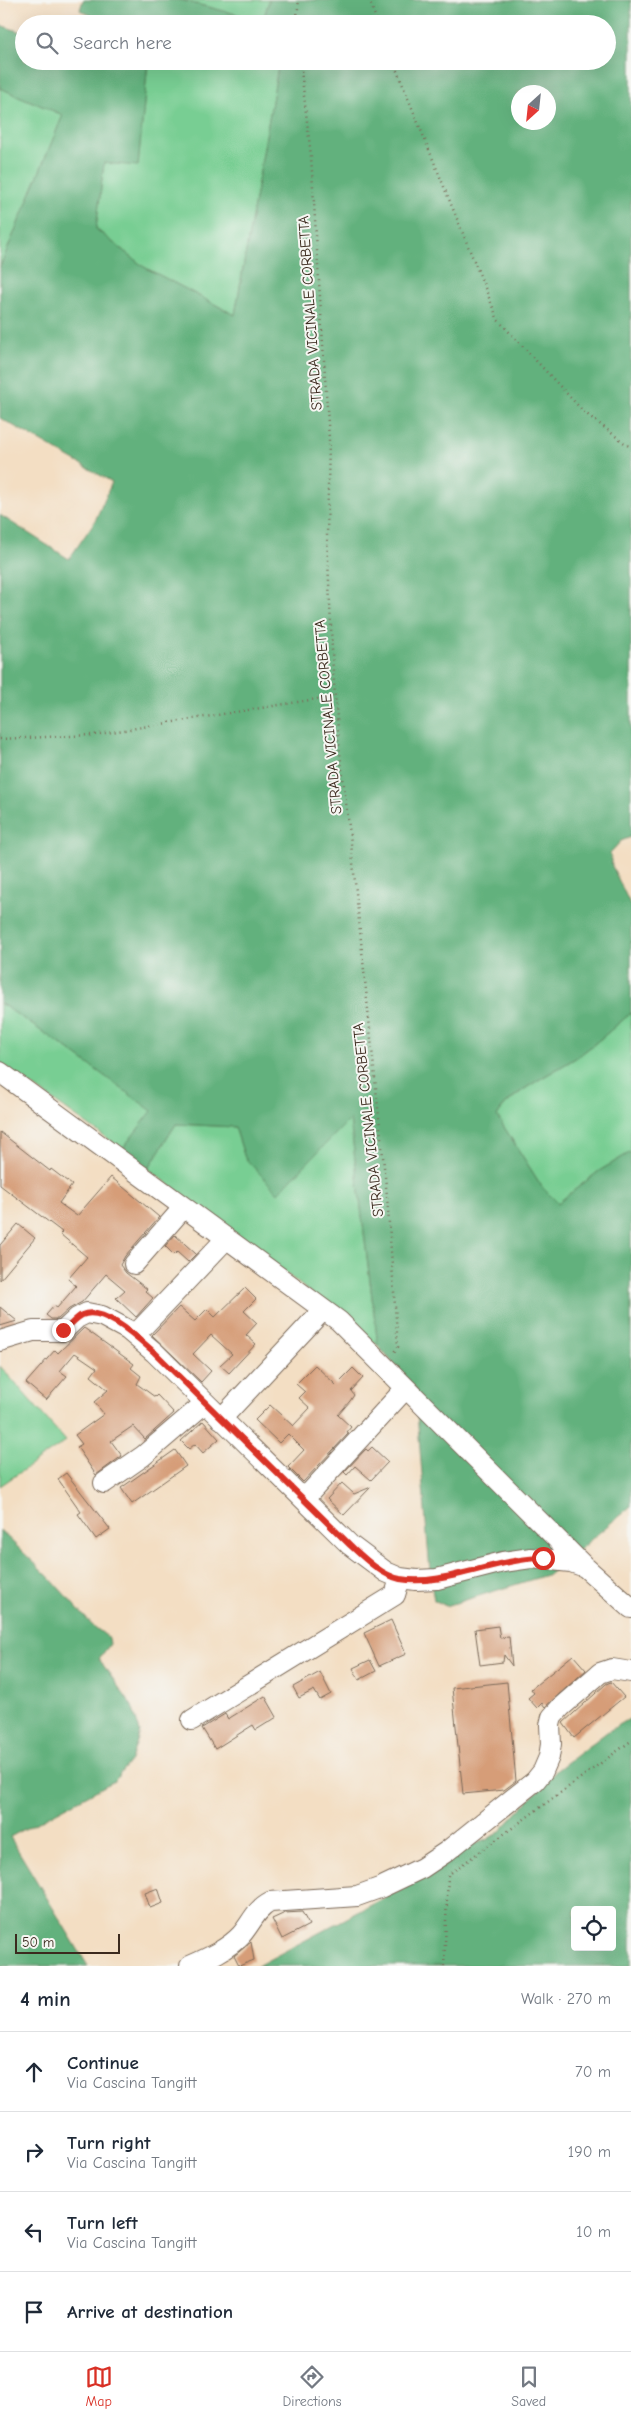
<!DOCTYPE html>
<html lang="en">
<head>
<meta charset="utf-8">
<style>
  :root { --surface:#fff; --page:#f2f2f3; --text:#1f2937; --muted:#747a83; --line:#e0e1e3; --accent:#d93025 }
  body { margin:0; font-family:"Comic Neue",sans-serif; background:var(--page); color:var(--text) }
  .controls { position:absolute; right:15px; bottom:15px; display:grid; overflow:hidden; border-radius:5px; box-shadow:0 5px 20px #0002 }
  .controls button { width:45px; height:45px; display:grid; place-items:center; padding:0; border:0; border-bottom:1px solid var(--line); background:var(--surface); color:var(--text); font:25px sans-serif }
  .compass { position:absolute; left:511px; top:85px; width:45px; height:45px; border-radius:50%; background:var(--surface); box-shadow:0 5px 20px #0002; rotate:207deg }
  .scale { position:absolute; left:15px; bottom:12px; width:105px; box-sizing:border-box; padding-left:5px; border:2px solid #3b2a1e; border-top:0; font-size:14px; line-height:18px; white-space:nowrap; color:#3b2a1e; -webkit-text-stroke:4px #f6f6f2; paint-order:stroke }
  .stop { position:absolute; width:15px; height:15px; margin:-11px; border:4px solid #d93025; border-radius:50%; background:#fff }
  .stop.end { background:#d93025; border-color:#fff; box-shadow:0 1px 5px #0008 }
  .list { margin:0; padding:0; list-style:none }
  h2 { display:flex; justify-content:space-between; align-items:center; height:65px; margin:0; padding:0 20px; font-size:21px }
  h2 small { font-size:16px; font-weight:400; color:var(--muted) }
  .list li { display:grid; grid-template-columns:32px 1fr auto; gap:15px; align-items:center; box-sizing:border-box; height:80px; padding:0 20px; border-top:1px solid var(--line) }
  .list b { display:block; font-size:19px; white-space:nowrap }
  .list p { margin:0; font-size:16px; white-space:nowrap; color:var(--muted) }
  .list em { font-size:16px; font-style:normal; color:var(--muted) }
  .icon { flex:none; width:28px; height:28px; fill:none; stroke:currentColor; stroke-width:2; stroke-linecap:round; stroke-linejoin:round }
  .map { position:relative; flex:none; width:631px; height:1966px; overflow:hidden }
  .search { position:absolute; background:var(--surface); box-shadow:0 5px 20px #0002; left:15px; right:15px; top:15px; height:55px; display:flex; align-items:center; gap:12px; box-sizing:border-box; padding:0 18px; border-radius:28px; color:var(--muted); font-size:19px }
  .sheet { height:385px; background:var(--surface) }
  nav { display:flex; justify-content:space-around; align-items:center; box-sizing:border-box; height:70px; border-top:1px solid var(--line); background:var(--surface); font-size:14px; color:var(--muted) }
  nav a { display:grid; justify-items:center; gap:2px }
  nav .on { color:var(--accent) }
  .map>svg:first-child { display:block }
  .green { fill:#78ce93; stroke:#5a7c58 }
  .forest { fill:#62b17d; stroke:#4e6e4e; fill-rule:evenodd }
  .building { fill:#d69d78 }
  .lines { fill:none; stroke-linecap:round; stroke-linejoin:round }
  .minor-casing { stroke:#7b6958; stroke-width:22 }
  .path { stroke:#7b6958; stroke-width:2.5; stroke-dasharray:1 4; stroke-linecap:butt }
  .minor { stroke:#fff; stroke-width:20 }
  .route { stroke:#d93025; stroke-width:6 }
  .labels { text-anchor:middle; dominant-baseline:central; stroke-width:4; stroke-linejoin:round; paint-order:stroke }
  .street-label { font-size:15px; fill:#3b2a1e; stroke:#f6f6f2 }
</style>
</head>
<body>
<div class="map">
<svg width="631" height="1966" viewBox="0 0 631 1966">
  <rect width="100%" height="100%" fill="#f6f6f2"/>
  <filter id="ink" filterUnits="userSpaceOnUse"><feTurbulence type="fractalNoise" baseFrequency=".02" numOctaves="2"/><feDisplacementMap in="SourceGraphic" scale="10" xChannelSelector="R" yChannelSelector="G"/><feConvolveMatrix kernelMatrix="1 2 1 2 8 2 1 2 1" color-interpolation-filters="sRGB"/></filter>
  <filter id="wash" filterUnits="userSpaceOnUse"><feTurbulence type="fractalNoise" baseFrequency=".0096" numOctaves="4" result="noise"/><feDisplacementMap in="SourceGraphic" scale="20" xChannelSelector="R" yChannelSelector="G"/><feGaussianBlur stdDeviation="1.12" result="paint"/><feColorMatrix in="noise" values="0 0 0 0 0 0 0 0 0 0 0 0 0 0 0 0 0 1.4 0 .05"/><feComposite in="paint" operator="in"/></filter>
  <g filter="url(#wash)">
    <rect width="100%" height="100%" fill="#f3dec3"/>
    <path class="green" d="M180,0H269L263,21Z
      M148,61H279L235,315L144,267L96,229L104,163L138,165Z
      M0,88L63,115L0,267Z
      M0,1003L65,1047L153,1111L122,1149L0,1063Z
      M631,1013V1152L599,1171L558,1203L542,1187L497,1116C510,1092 557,1071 580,1055C598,1042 614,1027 631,1013Z
      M350,1119L378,1346L227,1227L148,1169L176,1124L235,1127L245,1158L333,1136Z
      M0,1366L66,1441L0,1486Z"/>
    <path class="forest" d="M83,0H180L263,21L269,0H631V837L621,841L610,853L612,866L631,906V1013C614,1027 598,1042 580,1055C557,1071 509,1092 497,1116L542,1187L558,1203L599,1171L631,1152V1506L550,1574L446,1606L434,1600L431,1584L415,1389L378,1346L350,1119L278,1193L245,1158L235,1127L176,1124L148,1169L122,1149L152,1111L65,1047L0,1003V515L69,559L95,521L112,482L0,418V267L63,115L0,88V25L24,33V61H148L138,166L104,163L96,229L144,267L235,315L279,61H607V24H109L80,10ZM518,92H548V122H518Z
      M0,1530L49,1577L92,1625L109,1638L110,1644L99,1659L132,1706L140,1732L131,1760L114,1781L10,1837L88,1966H0Z
      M631,1718V1966H257L420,1879L461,1849L486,1840L499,1832L557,1770L607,1732ZM575,1910H612V1947H575Z"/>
    <g id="blocks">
      <path class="building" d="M0,1132L50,1171L51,1169L72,1185L59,1203L77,1216L111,1177L159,1217L125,1256L120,1265L126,1273L147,1289L145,1291L153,1298L136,1317L116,1298L125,1290L106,1274L82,1302L69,1309L58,1319H51L46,1315L54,1306L57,1308L76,1286L68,1279L87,1257L60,1234L62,1232L0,1185Z
        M18,1224L35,1238L0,1280V1245Z
        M175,1235L196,1254L188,1262L177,1252L174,1255L165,1246Z
        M245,1288L256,1299L244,1311L257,1323L246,1335L256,1344L229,1373L220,1365L232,1354L211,1335L193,1354L211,1371L201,1382L152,1335L179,1307L195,1321L207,1309L215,1317Z
        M0,1307L17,1321L0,1326Z
        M84,1328L134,1364L131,1368L141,1376L137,1384L155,1397L157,1395L174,1413L145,1439L133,1426L111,1441L122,1456L96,1475L77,1447L82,1444L75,1435L104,1414L94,1402L108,1390L91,1376L97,1368L75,1353L60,1371L67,1376L46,1400L26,1383L55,1350L58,1353Z
        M315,1365L336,1385L353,1368L363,1378L351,1391L354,1395L350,1401L338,1415L351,1427L347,1432L349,1433L303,1482L288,1467L304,1450L288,1434L279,1443L255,1420L270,1405L293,1426L310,1408L299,1398L305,1392L296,1384Z
        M203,1421L219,1439L203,1453L195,1444L189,1449L181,1441Z
        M372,1447L388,1462L371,1480L355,1466L347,1475L344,1472L366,1449L368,1451Z
        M175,1450L186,1466L132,1504L121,1488Z
        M66,1473L110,1529L96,1539L78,1514L81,1512L58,1479Z
        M342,1483L354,1494L371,1487L344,1515L327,1499Z
        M391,1620L406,1654L379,1666L364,1633Z
        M498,1626L500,1638L509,1637L512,1666L504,1655L503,1662L480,1665L475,1629Z
        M573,1655L586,1670L545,1707L542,1703L537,1708L528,1698L534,1693L531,1689Z
        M370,1660L376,1671L359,1680L353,1668Z
        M320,1672L331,1694L320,1700L314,1690L299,1698L293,1687Z
        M507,1682L516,1781L504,1790L463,1794L452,1688Z
        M611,1682L624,1697L574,1738L563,1723L606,1684Z
        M265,1696L277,1717L256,1730L253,1725L215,1749L202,1728L225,1714L228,1719Z
        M158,1888L163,1903L150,1908L145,1893Z
        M302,1912L309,1925L282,1939L272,1919L285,1913Z
        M251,1942L254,1960L239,1966L234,1956Z"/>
    </g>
  </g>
  <g filter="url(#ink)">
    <use href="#blocks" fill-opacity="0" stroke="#7b6958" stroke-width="1"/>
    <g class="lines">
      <defs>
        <path id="minor" d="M0,1072L339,1321L585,1567
          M134,1264L184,1207
          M135,1335L226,1239
          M0,1341L33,1331H63L77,1318L87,1313L102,1316L128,1330L154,1352L350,1545L386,1572L400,1578L416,1580L437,1579L503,1562L531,1558L571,1562L585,1567L631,1608
          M221,1419L323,1310
          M104,1483L143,1456L205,1403
          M304,1499L406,1388
          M192,1720L395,1595L400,1578
          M190,1966C208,1958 228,1949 241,1935C251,1924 256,1909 270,1902L357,1896L382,1887L422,1868L446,1852L535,1781L543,1771L549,1757L551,1744L550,1725L552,1717L561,1707L600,1673L612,1669L631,1672"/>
      </defs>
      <use href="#minor" class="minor-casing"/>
      <path class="path" d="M369,0L378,24
        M296,24L299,0
        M300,61L311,156L329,439L327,537L333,672L340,753L351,843L387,1196L398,1347L393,1353
        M393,61L498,320L584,412L631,448
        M0,739L93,735L335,696
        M444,1966L448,1875L631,1741"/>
      <use href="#minor" class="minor"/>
    </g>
  </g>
  <g class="lines" filter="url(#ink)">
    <path class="route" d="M63,1330C70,1327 74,1319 82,1315C103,1305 139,1339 154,1352L350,1545C363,1557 381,1575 400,1579C443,1587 497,1558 543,1558"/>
  </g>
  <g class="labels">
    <g class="street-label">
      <text transform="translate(310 313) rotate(-94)">STRADA VICINALE CORBETTA</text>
      <text transform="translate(328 717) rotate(-95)">STRADA VICINALE CORBETTA</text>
      <text transform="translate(368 1120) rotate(-96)">STRADA VICINALE CORBETTA</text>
    </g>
  </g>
</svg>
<div class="controls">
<button><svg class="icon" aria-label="locate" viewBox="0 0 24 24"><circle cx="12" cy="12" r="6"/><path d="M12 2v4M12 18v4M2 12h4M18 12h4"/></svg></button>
</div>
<svg class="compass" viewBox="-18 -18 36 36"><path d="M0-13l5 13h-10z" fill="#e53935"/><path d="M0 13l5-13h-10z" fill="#747a83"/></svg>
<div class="scale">50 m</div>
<div class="stop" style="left:543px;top:1558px"></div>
<div class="stop end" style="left:63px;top:1330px"></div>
<div class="search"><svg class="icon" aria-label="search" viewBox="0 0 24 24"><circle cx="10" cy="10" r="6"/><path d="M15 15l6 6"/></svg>Search here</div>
</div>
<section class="sheet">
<h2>4 min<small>Walk · 270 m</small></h2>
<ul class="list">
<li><svg class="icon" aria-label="ahead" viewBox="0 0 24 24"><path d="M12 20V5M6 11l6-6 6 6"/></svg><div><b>Continue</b><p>Via Cascina Tangitt</p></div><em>70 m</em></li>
<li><svg class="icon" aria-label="right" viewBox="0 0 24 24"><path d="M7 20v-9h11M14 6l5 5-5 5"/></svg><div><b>Turn right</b><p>Via Cascina Tangitt</p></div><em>190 m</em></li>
<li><svg class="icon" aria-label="left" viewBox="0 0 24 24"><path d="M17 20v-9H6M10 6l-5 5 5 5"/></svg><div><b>Turn left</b><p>Via Cascina Tangitt</p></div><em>10 m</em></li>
<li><svg class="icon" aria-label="arrive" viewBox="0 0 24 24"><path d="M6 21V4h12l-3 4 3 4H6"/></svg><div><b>Arrive at destination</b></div></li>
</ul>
</section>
<nav>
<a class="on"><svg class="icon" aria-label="map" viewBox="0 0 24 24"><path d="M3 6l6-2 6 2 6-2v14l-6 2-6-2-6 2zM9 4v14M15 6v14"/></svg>Map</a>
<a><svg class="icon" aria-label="directions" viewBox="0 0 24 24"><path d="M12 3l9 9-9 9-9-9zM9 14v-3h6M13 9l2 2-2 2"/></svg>Directions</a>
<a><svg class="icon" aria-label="saved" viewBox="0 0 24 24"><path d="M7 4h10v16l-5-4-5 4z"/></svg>Saved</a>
</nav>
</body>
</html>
